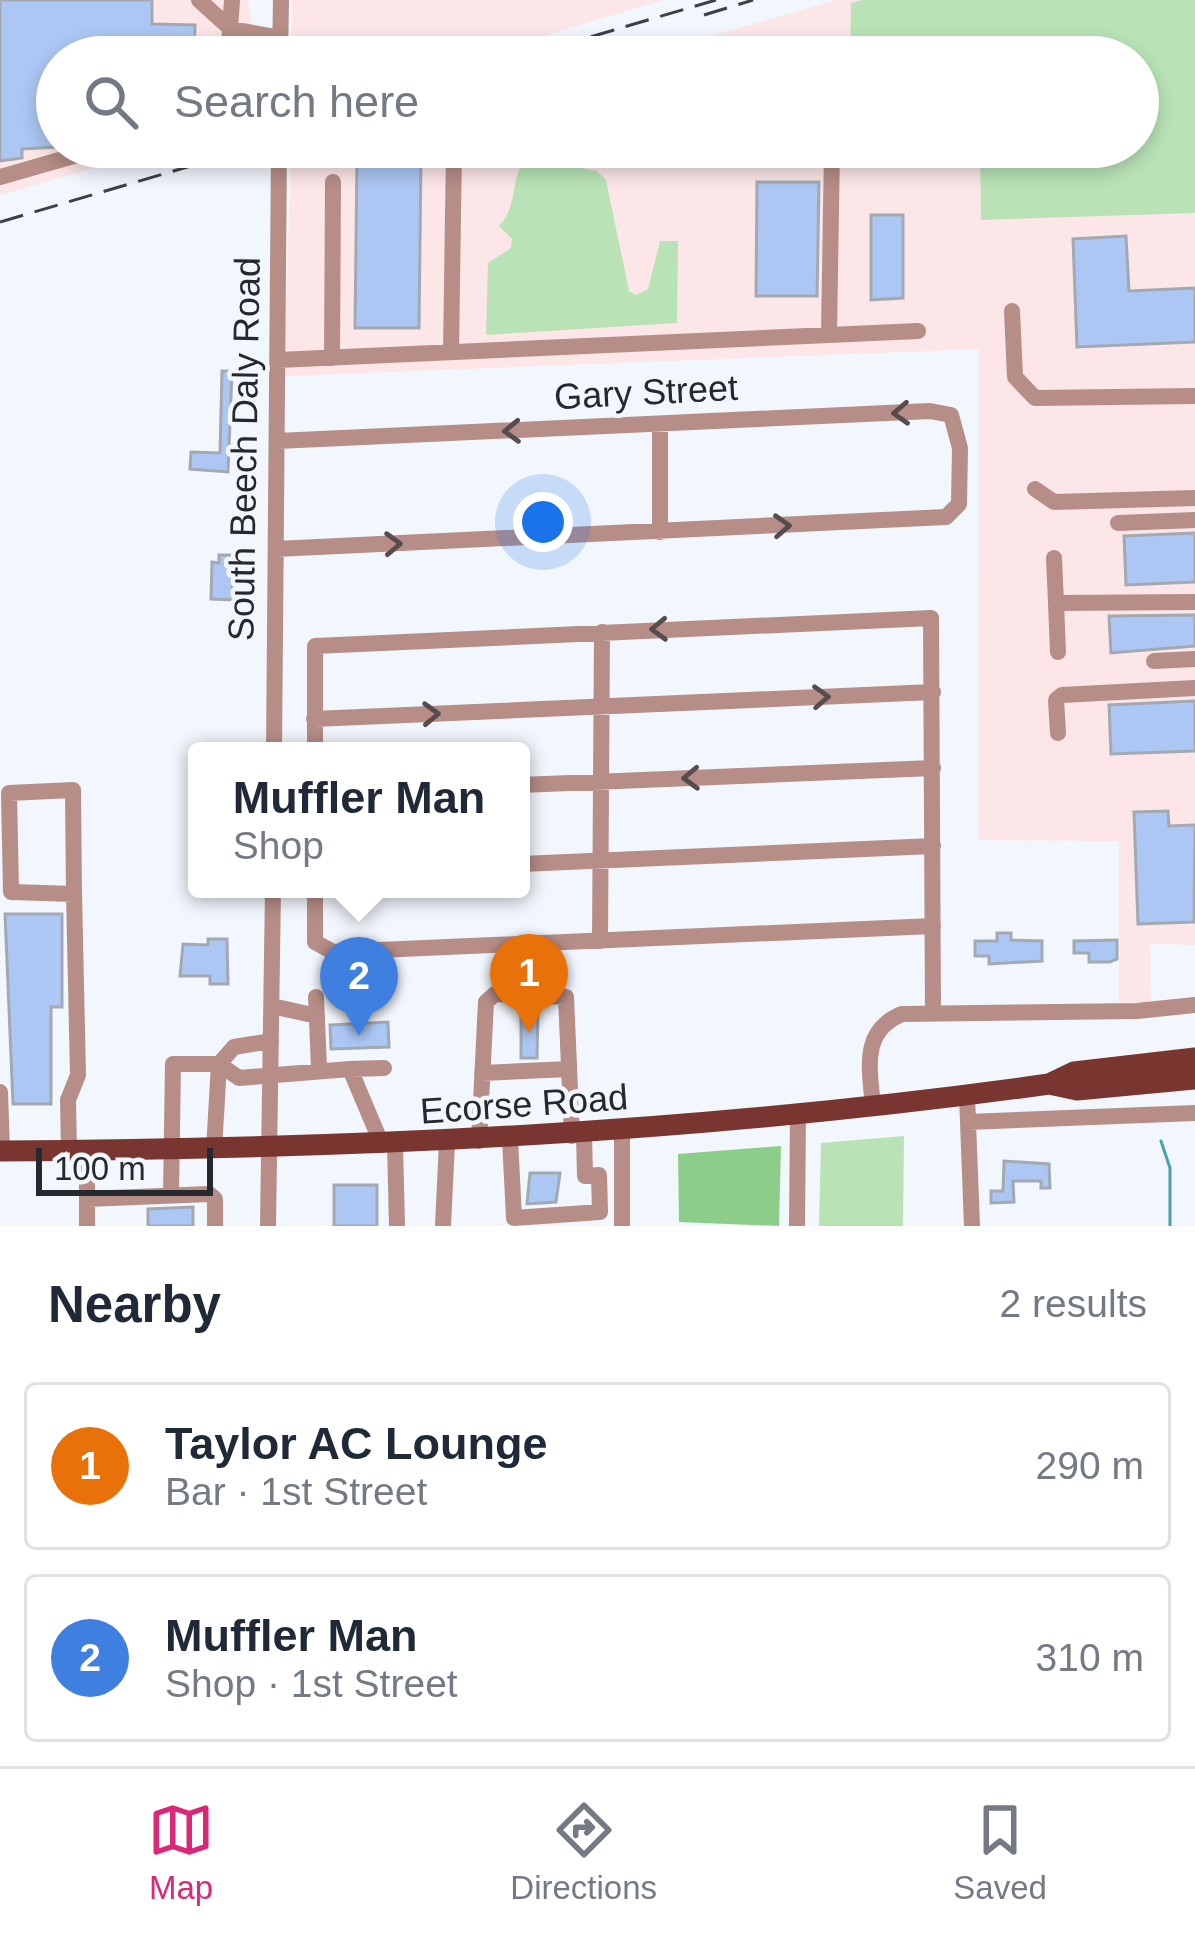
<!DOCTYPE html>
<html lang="en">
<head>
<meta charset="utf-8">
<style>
  :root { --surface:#fff; --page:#f2f2f3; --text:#1f2937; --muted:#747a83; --line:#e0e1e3; --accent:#db2777 }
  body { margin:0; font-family:Helvetica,sans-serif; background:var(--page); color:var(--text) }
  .scale { position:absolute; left:36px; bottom:30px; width:177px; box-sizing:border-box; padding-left:12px; border:6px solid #25282c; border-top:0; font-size:33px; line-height:42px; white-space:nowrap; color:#25282c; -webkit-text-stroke:9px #f2f6fd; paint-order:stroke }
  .you { position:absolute; left:543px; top:522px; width:42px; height:42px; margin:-30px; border:9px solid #fff; border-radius:50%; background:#1a73e8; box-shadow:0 0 0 18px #1a73e833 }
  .badge { display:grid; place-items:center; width:78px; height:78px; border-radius:50%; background:var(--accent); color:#fff; font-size:39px; font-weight:700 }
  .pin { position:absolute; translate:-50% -99px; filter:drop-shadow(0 3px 6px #0008) }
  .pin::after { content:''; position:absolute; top:63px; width:42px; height:36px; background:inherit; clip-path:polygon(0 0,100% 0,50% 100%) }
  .popup { position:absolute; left:188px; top:742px; width:342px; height:156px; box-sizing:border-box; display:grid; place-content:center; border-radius:12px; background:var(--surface); filter:drop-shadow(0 3px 9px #0005); font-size:39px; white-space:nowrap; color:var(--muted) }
  .popup b { font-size:45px; color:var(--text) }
  .popup::after { content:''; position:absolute; left:50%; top:100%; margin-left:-24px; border:24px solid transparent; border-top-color:var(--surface) }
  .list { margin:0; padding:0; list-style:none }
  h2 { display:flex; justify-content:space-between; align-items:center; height:156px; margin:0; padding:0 48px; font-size:51px }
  h2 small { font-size:39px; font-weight:400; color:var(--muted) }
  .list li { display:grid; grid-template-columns:78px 1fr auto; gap:36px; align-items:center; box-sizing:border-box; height:168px; margin:0 24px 24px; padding:0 24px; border:3px solid var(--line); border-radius:12px }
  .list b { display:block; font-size:45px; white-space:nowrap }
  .list p { margin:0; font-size:39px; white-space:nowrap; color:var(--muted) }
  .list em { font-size:39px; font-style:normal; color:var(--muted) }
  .icon { flex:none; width:66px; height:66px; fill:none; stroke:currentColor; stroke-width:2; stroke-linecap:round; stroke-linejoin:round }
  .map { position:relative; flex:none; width:1195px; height:1226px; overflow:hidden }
  .search { position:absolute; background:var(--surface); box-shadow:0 6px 18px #0003; left:36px; right:36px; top:36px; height:132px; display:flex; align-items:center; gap:30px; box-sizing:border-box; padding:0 42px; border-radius:66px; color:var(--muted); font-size:45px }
  .sheet { height:540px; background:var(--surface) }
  nav { display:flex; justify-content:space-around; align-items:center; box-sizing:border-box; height:168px; border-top:3px solid var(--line); background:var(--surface); font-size:33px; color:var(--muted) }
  nav a { display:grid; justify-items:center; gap:6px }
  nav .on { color:var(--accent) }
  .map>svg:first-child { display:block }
  .industrial { fill:#fce6e7 }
  .green { fill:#b9e3b7 }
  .forest { fill:#8dcd8a }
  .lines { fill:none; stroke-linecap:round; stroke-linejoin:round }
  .stream { stroke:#47a3ab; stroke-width:3 }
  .building { fill:#acc7f3; stroke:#a3a9b3; stroke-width:3 }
  .minor { stroke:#b68d87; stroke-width:16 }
  .major { stroke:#79352f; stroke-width:21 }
  .rail { stroke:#3d4045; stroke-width:3; stroke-dasharray:24 12; stroke-linecap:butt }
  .oneway { stroke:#584b4c }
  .labels { text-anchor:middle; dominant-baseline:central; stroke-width:9; stroke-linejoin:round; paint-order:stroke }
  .street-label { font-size:36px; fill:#25282c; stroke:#f2f6fd }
</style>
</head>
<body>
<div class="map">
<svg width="1195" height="1226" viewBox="0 0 1195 1226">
  <rect width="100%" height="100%" fill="#f2f6fd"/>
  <path class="industrial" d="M0,0H248L257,57H57V147H168L0,195Z
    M292,0H664L472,57H292Z
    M837,0H1195V945L1150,944L1151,1002L1119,1003V841L978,840L979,349L284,376L291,154L314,147H1138V57H638Z"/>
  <path class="green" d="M862,0H1195V213L981,220L980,151H848L1138,147V57H850L851,3Z
    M525,158L597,171L606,180L629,291L636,295L648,289L660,241H678L677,323L486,335L488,263L511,248L512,239L499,226C518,207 510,181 525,158Z
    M904,1136L903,1226H819L821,1143Z"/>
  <path class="forest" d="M781,1146L779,1226L679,1222L678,1154Z"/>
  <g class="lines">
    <path class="stream" d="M1161,1141L1170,1168V1226"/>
  </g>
  <path class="building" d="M0,0H152V24L195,25L194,57H57V147L22,149V158L0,161Z
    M357,156L421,157L419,328H355Z
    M757,182H819L817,296H756Z
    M871,215H903V298L871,300Z
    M1126,236L1129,291L1195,288V342L1077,347L1073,239Z
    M222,371H232L228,472L190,469L191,452L220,453Z
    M1195,533V582L1126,585L1124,536Z
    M219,555H231L233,600L211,599L212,562L219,563Z
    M1195,615V646L1111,653L1109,616Z
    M1195,701V751L1111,754L1109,705Z
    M1168,811L1169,826L1195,825L1194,922L1138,924L1134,812Z
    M5,914H62V1007H51V1104H13Z
    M997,933H1011V940L1042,941V961L989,964V956H975V941H997Z
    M208,939H227L228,984H210V976H180L183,944L208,945Z
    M1117,940V959L1110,962H1089V953H1074V941Z
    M521,1008L538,1009L537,1058H521Z
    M388,1022L389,1047L331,1049L330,1025Z
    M1004,1161L1049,1164L1050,1188H1041V1181H1013L1014,1202L991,1203V1191H1003Z
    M530,1173H560L556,1202L527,1204Z
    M334,1185H377V1226H334Z
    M193,1207V1226H148V1209Z"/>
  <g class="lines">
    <path class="minor" d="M199,0L231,29L281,38
      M228,57L232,0
      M280,57L281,0
      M0,177L105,147
      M1012,311L1015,377L1035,398L1195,396
      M829,335L832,147
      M451,352L454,147
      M332,358L333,182
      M278,360L918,331
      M660,425V532
      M1035,489L1054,502L1195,498
      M1118,523L1195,520
      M276,549L946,517L959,504L960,448L951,415L930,411L277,441
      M1054,558L1056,603
      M1058,652L1056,603L1195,602
      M1154,661L1195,659
      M314,719L933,692
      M1058,733L1056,700L1062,695L1195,688
      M274,751L279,147
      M315,751V646L931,618L933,1013
      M521,785L933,768
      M521,864L933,846
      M315,889V942L333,952L933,926
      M600,941L602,632
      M316,997L319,1068
      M272,1006L317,1016
      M271,1041L234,1047L219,1064L239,1078L350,1069L382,1145
      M350,1069L384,1068
      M482,1073L569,1069
      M0,1092L2,1151
      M967,1096L972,1226
      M873,1107C870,1070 860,1031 902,1014L1137,1011L1195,1005
      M968,1122L1195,1113
      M622,1131V1226
      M510,1139L514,1218L600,1212L599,1175L585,1176L584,1134
      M479,1141L486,1002L495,994L566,997L572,1136
      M395,1145L397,1226
      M69,1151L68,1100L78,1075L74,894L11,892L9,793L73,790L74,894
      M87,1151V1226
      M171,1195L173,1064H219L214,1150
      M87,1199L209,1194L215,1199V1226
      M268,1226L273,889
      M443,1226L447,1142
      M797,1226L798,1115"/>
    <path class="major" d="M1049,1084L1077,1090L1195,1079
      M0,1151C352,1149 700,1133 1049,1084L1074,1072L1195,1058"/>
    <path class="rail" d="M704,15L753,0
      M522,57L716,0
      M0,222L255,147"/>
  </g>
  <defs><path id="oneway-chevron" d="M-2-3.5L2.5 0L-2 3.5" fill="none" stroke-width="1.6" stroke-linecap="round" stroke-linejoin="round" transform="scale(3)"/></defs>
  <g class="oneway">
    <use href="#oneway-chevron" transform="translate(901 413) rotate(177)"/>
    <use href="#oneway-chevron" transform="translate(512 431) rotate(178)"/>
    <use href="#oneway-chevron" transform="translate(782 526) rotate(-3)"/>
    <use href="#oneway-chevron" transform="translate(393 544) rotate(-2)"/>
    <use href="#oneway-chevron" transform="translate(659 629) rotate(178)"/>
    <use href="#oneway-chevron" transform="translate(821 697) rotate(-3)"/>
    <use href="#oneway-chevron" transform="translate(431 714) rotate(-2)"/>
    <use href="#oneway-chevron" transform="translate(691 778) rotate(178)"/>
  </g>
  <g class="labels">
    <g class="street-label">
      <text transform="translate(646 392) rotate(-3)">Gary Street</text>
      <text transform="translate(244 449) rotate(-89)">South Beech Daly Road</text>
      <text transform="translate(524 1104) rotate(-4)">Ecorse Road</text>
    </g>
  </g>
</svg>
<div class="scale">100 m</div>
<div class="you"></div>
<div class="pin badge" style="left:529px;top:1033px;background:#e8710a">1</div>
<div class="pin badge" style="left:359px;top:1036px;background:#3f7fe0">2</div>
<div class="popup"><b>Muffler Man</b>Shop</div>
<div class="search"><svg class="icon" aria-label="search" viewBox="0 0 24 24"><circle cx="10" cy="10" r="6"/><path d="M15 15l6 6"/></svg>Search here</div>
</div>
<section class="sheet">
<h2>Nearby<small>2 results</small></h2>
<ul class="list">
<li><span class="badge" style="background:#e8710a">1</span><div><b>Taylor AC Lounge</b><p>Bar · 1st Street</p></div><em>290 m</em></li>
<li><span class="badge" style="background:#3f7fe0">2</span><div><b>Muffler Man</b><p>Shop · 1st Street</p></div><em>310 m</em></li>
</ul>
</section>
<nav>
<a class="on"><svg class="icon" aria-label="map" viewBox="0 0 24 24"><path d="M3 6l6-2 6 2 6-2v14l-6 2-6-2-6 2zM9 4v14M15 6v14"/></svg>Map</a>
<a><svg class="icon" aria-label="directions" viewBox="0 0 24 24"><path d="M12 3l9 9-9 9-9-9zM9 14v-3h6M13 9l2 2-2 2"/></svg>Directions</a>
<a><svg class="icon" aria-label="saved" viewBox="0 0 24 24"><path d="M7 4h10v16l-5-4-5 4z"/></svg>Saved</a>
</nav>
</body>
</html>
